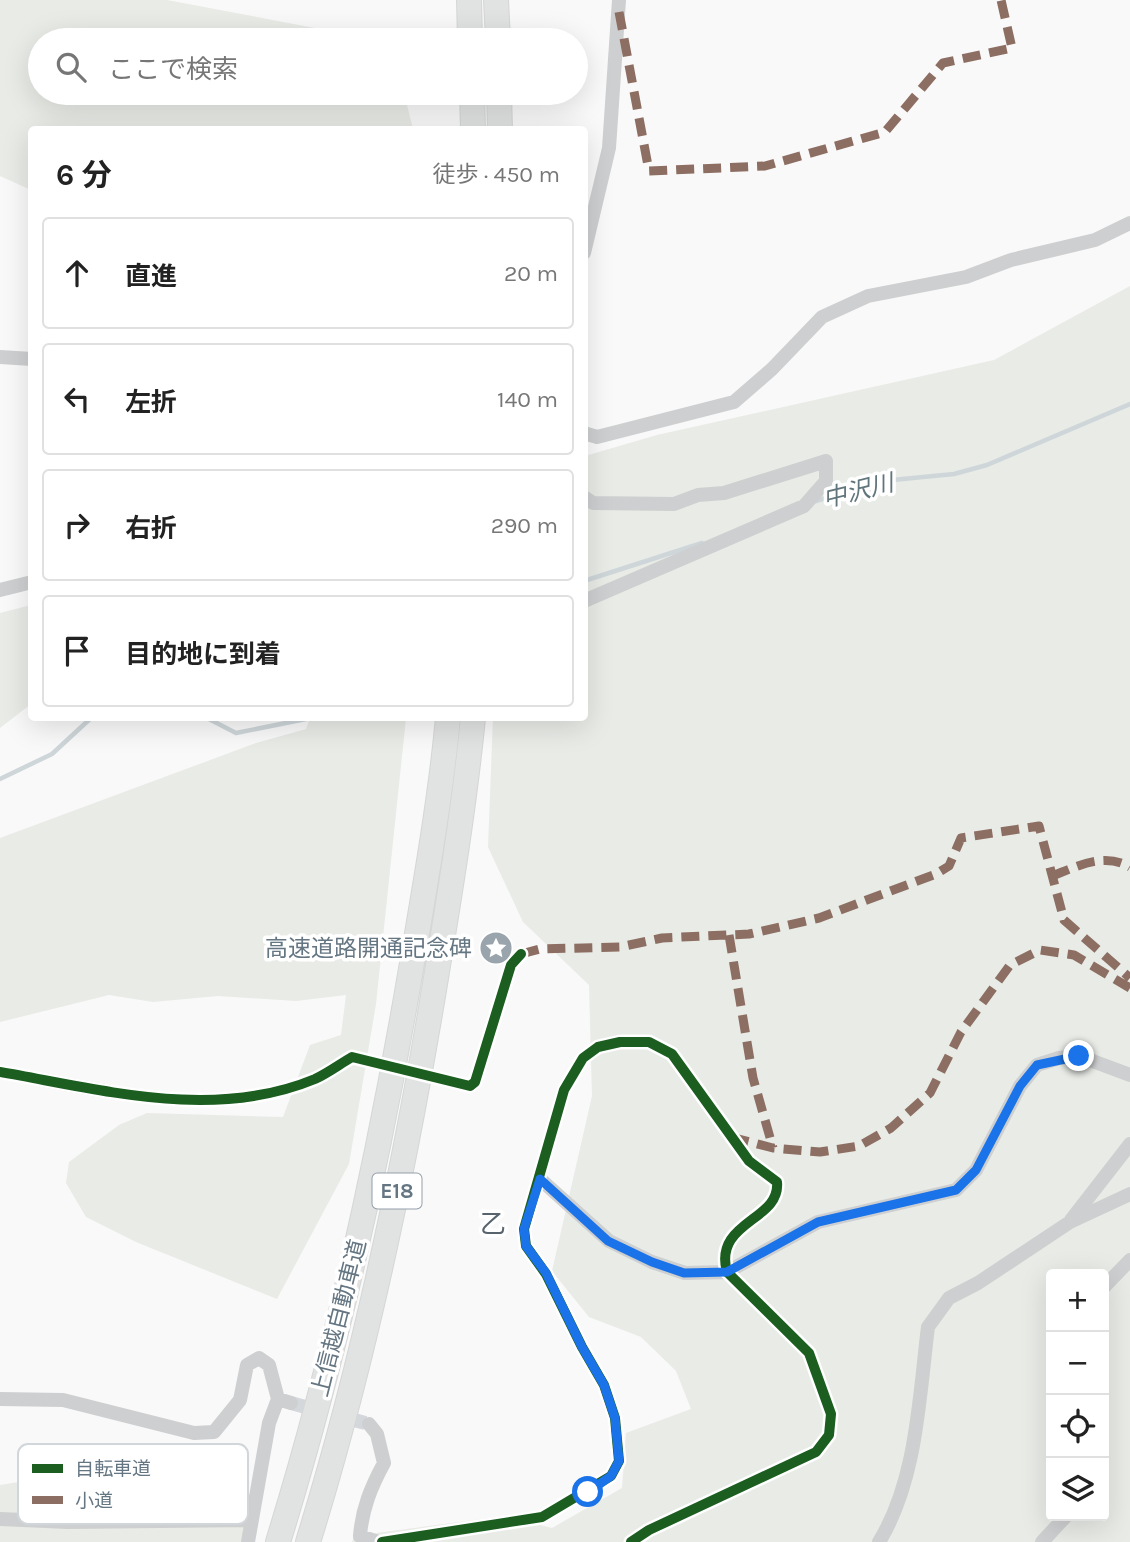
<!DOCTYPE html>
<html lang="ja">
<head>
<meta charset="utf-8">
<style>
  :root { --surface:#fff; --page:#f6f6f6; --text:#222; --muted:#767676; --line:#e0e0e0 }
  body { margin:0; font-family:Karla,"Noto Sans JP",sans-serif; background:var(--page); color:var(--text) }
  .controls { position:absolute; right:21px; bottom:21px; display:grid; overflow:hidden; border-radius:7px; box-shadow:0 7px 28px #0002 }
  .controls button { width:63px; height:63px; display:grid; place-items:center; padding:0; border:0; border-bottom:2px solid var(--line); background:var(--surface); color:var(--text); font:35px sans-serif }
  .stop { position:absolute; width:21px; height:21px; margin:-16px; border:5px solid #1a73e8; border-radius:50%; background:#fff }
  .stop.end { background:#1a73e8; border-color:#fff; box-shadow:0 2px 7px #0008 }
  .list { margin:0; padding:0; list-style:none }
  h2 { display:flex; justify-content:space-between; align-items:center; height:91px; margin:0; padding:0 28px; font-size:30px }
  h2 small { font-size:23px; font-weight:400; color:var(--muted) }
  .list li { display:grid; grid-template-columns:46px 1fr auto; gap:21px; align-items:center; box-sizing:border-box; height:112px; margin:0 14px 14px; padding:0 14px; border:2px solid var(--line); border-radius:7px }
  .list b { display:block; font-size:26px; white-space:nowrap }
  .list em { font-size:23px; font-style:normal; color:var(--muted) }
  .icon { flex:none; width:38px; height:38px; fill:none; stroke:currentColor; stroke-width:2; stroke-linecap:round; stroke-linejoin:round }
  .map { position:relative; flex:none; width:1130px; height:1542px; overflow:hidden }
  .search { position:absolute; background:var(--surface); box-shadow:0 7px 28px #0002; left:28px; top:28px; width:560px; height:77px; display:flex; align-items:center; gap:18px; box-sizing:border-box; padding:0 24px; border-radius:38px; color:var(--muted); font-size:26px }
  .panel { position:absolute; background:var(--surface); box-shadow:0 7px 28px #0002; left:28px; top:126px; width:560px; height:595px; border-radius:7px }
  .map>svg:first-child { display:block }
  .green { fill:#e8ebe6; fill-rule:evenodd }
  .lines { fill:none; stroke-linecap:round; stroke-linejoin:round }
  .stream { stroke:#ced6d9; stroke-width:4.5 }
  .street-tunnel { stroke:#d4d8dc; stroke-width:14; stroke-dasharray:14 7; stroke-linecap:butt }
  .highway-casing { stroke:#d5d6d6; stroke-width:26 }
  .street { stroke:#cecfd0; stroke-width:14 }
  .highway { stroke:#e1e2e2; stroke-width:24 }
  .street-bridge { stroke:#cecfd0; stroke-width:14 }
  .quiet { stroke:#8d6e63; stroke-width:9; stroke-dasharray:18 9; stroke-linecap:butt }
  .cycleway-casing { stroke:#fff; stroke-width:15 }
  .cycleway { stroke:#1b5e20; stroke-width:10 }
  .route { stroke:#1a73e8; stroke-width:9 }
  .labels { text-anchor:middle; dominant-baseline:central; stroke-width:7; stroke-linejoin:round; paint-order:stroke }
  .shield { fill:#fff; stroke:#939fa8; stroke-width:2 }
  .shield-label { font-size:21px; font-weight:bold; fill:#657683 }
  .poi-label { font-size:23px; fill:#657683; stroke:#fff; text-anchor:end }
  .street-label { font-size:23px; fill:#657683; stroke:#fff }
  .water-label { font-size:24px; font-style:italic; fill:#60757c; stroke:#fff }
  .quarter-label { font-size:26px; fill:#57646e; stroke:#fff }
  .key { fill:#fff; stroke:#d1d6da; stroke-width:2 }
  .key-label { font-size:19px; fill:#657683 }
</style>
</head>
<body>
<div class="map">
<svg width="1130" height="1542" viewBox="0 0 1130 1542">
  <rect width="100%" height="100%" fill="#f9f9f9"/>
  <path class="green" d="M0,0H167L378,40H40V93H404L413,129L32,130L31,190L0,176Z
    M1130,286V1542H352L354,1536L504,1516L552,1528L622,1488L626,1433L691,1409L676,1371L641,1337L589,1317L552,1271L592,1096L589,985L523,922L488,847L493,718H584L585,456L657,435L994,360ZM1051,1274H1104V1516H1051Z
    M31,605V704L0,728V613Z
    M310,718H406L376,1004L349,1164L277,1299L136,1242L86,1217L66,1183L69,1162L119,1125L147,1113L283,1117L310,1045L341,1035L346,995L296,1001L218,996L153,1002L109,995L0,1022V838L256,743L306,729Z
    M81,1472L257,1495L242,1542H0V1485Z"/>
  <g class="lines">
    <path class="stream" d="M816,501L882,481L954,474L987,465L1130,404
      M584,581L702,543
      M207,718L236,733L311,718
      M0,779L52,754L91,718"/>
    <path class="street-tunnel" d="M291,1403L369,1424"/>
    <defs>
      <path id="highway" d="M469,0L470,40
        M496,0L498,40
        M472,93L473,130
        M499,93L500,130
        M278,1542C336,1354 378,1163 411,969C425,886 440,802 448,718
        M308,1542C364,1362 403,1176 434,990C449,899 464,809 473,718"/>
    </defs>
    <use href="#highway" class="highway-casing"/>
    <path class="street" d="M584,253L609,148L619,0
      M0,357L32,359
      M584,433L597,437L734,402L772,369L822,317L868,296L966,277L1011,260L1095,240L1130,223
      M584,497L593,503L674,504L698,495L724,493L826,461V481L804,506L584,601
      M0,590L32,582
      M0,1072C104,1090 214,1121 315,1079C328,1073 340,1064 352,1057
      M470,1086L475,1082L511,965L521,954
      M540,1179L609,1241L652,1262L685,1273L727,1272L818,1222L956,1190L976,1170L1020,1086L1037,1065L1059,1058L1079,1056L1130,1075
      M1071,1220L1130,1144
      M1104,1287L1130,1260
      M0,1399L63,1400L194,1433L214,1432L240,1400L247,1365L259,1358L269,1365L278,1399L269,1423L248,1542
      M278,1399L291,1403
      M369,1424L377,1434L384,1463C371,1487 362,1509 360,1536L378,1542
      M0,1519L68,1522L252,1520
      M382,1542L542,1517L611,1476L619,1461L615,1418L604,1385L582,1347L546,1274L526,1246L524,1229L564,1090L583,1058L598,1047L620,1042H649L672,1054L749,1161L777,1182C781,1221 713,1221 727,1272L809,1353L831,1414L829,1435L816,1452L649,1530L631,1542
      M879,1542C917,1480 919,1398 928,1327L949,1298L978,1283L1070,1222L1130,1194
      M1042,1542L1066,1516"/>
    <use href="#highway" class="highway"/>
    <path class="street-bridge" d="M352,1057L470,1086"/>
    <path class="quiet" d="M619,12L649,171L765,166L885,132L943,63L1012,48L1001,0
      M1052,876C1078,866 1104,852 1130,867
      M729,935L753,1078L773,1148
      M521,954L540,949L620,947L662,938L749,934L819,918L936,874L949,866L961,838L1039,826L1064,920L1130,978
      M731,1137L773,1148L820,1152L859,1146L891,1128L930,1093L961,1032L1010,965L1040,950L1074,955L1130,988"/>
    <defs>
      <path id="cycleway" d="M0,1072C104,1090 214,1121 315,1079C328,1073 340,1064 352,1057L470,1086L475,1082L511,965L521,954
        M382,1542L542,1517L611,1476L619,1461L615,1418L604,1385L582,1347L546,1274L526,1246L524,1229L564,1090L583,1058L598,1047L620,1042H649L672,1054L749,1161L777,1182C781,1221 713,1221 727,1272L809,1353L831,1414L829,1435L816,1452L649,1530L631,1542"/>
    </defs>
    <use href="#cycleway" class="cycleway-casing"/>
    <use href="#cycleway" class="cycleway"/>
  </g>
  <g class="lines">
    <path class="route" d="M588,1492L611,1476L619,1461L615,1418L604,1385L582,1347L546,1273L526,1246L524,1229L540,1179L608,1241L652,1262L684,1273L727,1272L818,1222L956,1190L976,1170L1020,1086L1037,1065L1079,1056"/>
  </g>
  <defs>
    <symbol id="sight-disc" viewBox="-11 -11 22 22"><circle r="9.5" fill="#99a4ac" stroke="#fff"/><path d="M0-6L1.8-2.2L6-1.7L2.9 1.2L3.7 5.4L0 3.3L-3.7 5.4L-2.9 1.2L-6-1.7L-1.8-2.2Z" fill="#fff"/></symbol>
  </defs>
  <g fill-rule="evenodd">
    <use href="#sight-disc" x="477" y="929" width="38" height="38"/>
  </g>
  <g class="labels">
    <rect class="shield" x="372.5" y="1173.5" width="49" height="35" rx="5"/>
    <g class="shield-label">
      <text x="397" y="1191">E18</text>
    </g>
    <g class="poi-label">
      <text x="472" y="948">高速道路開通記念碑</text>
    </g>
    <g class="street-label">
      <text transform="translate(339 1318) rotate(-76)">上信越自動車道</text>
    </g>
    <g class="water-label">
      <text transform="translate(858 491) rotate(-14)">中沢川</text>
    </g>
    <g class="quarter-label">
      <text x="493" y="1224">乙</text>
    </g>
  </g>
  <rect x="18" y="1444" width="230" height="80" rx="10" class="key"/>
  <rect x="32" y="1464" width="31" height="9" fill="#1b5e20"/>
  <rect x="32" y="1496" width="31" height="8" fill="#8d6e63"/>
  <g class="key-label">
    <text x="75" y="1475">自転車道</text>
    <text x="75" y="1507">小道</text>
  </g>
</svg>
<div class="controls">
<button>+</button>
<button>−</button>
<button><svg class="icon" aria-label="locate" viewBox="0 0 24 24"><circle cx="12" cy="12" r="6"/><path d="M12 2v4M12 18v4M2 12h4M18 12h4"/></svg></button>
<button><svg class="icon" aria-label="layers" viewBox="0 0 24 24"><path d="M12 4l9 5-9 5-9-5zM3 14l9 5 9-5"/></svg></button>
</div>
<div class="stop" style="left:588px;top:1492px"></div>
<div class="stop end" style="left:1079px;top:1056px"></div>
<div class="search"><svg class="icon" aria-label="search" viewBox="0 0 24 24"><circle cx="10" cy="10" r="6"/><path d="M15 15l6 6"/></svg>ここで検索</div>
<section class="panel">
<h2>6 分<small>徒歩 · 450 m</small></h2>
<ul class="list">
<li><svg class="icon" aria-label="ahead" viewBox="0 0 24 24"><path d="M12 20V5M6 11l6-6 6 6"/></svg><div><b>直進</b></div><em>20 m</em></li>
<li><svg class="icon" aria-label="left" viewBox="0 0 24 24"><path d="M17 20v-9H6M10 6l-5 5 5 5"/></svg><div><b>左折</b></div><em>140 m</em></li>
<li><svg class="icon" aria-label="right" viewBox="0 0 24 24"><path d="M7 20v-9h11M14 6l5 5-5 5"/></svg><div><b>右折</b></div><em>290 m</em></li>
<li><svg class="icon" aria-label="arrive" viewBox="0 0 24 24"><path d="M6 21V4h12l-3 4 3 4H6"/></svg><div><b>目的地に到着</b></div></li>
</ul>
</section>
</div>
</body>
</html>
